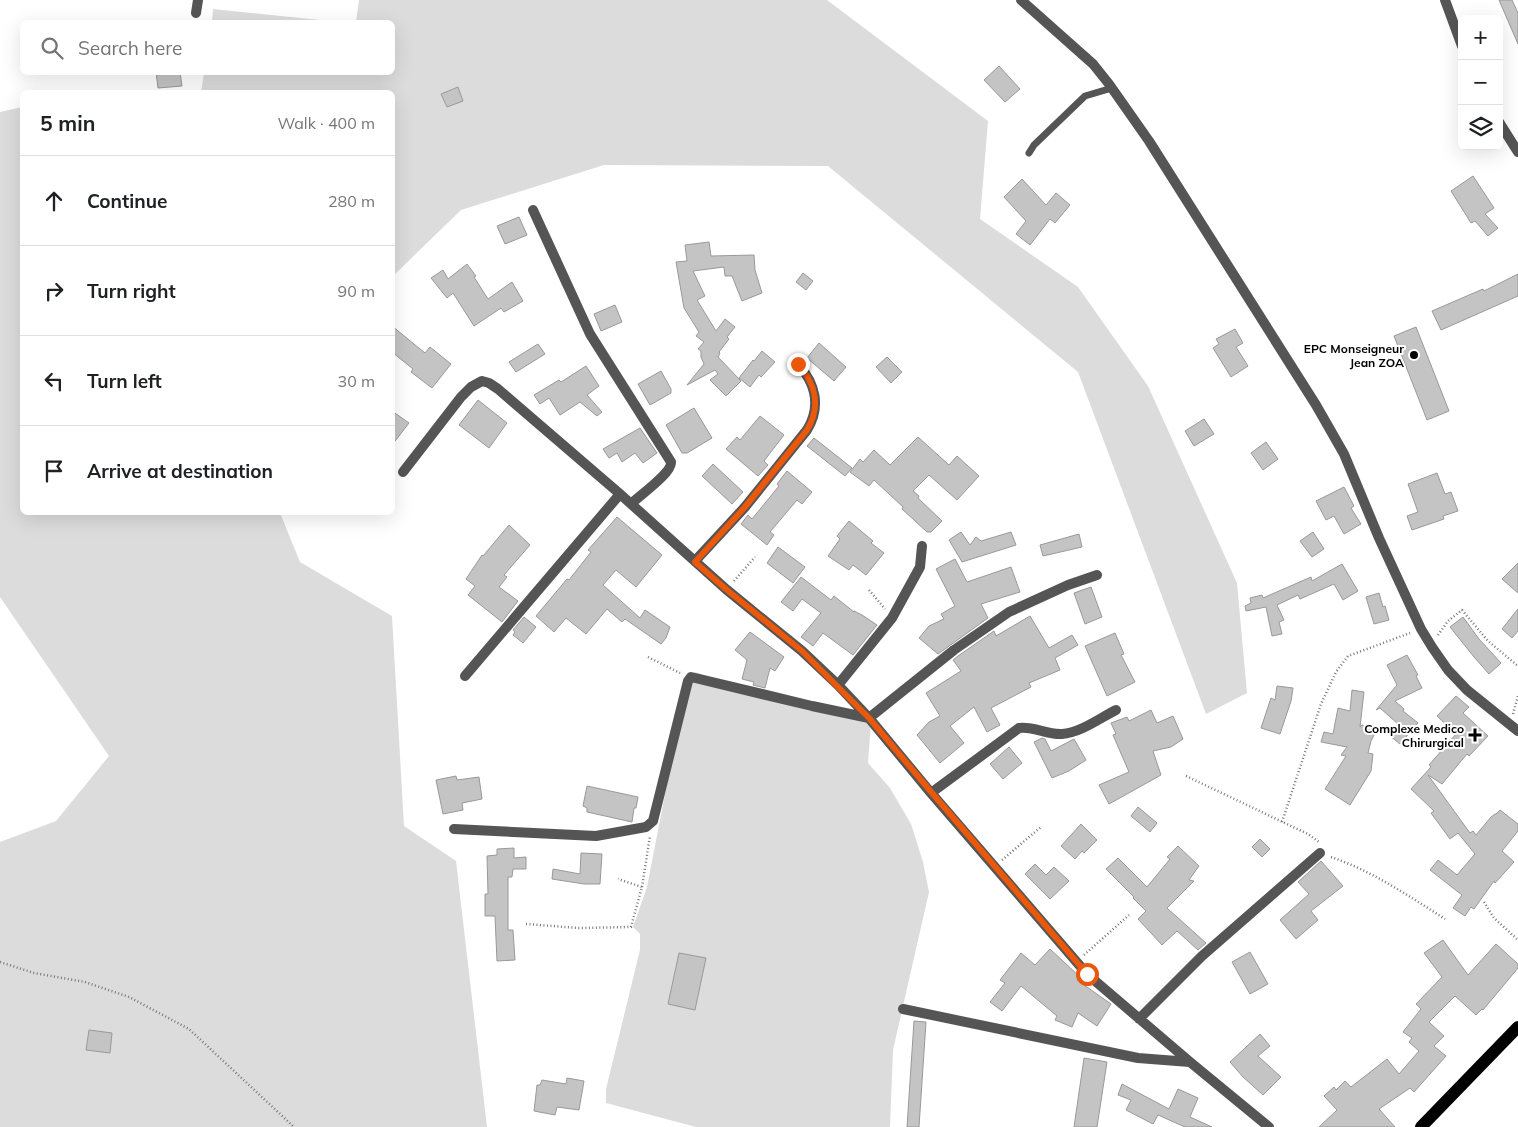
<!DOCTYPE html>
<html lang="en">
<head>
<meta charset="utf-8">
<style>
  :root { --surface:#fff; --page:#f2f2f2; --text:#202124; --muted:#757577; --line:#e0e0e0 }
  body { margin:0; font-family:Mulish,sans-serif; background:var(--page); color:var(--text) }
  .controls { position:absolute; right:15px; top:15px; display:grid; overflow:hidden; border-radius:8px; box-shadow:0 5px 20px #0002 }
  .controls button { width:45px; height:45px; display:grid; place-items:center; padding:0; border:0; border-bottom:1px solid var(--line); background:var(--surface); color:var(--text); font:25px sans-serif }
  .stop { position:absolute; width:15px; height:15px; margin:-11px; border:4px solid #ea580c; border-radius:50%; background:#fff }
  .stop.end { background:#ea580c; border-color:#fff; box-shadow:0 1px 5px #0008 }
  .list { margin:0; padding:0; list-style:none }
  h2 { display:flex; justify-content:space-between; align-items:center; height:65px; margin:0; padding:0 20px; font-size:21px }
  h2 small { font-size:16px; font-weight:400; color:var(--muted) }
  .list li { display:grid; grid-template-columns:32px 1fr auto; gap:15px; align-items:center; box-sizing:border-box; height:90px; padding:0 20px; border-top:1px solid var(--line) }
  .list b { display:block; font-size:19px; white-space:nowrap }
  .list em { font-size:16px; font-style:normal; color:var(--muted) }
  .icon { flex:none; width:28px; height:28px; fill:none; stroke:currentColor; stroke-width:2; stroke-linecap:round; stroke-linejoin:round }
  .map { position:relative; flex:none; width:1518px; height:1127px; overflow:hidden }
  .search { position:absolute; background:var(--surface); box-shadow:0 5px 20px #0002; left:20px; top:20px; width:375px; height:55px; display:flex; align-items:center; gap:12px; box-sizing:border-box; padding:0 18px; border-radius:8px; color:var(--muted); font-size:19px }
  .panel { position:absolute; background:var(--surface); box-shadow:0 5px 20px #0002; left:20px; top:90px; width:375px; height:425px; border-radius:8px }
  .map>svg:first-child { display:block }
  .green { fill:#dcdcdc }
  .building { fill:#c4c4c4; stroke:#999 }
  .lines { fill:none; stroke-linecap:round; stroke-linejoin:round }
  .path { stroke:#777; stroke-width:2.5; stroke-dasharray:1 2.5; stroke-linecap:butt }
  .lane { stroke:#555; stroke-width:7 }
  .street { stroke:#555; stroke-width:10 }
  .primary { stroke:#000; stroke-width:12 }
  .route { stroke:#ea580c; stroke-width:6 }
  .poi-dot { fill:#000; stroke:#fff; stroke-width:2 }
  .labels { text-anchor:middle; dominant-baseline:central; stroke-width:4; stroke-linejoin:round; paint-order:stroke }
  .poi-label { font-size:12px; font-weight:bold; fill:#000; stroke:#fff; text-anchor:end }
</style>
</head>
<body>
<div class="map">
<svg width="1518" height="1127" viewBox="0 0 1518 1127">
  <rect width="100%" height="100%" fill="#fff"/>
  <path class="green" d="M359,0H827L988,121L980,219L1078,287L1148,386L1237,583L1247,693L1206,714L1078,372L828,166L604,165L461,210L393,276L392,92H201L204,73L392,72V22H356Z
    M213,9L340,22H212Z
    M22,107V512L280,513L300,562L392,616L404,826L456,861L487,1127H0V842L56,821L109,756L0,597V112Z
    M695,672L749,690L871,722L868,763L890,788L911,824L923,862L929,892L893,1050L890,1127H696L606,1103V1089L640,950V934L633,927L647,887L674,748Z"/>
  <path class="building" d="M1499,0H1512L1518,13V44Z
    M999,66L1020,89L1005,102L984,80Z
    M156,72H180L182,86L158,88Z
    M458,87L463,101L447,107L441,94Z
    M1473,176L1494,208L1485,214L1498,228L1488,236L1475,221L1471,223L1451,191Z
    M1022,179L1046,205L1056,193L1070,205L1055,223L1050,219L1030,245L1016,234L1026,221L1004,197Z
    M519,217L527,235L505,244L497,226Z
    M709,242L711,256L754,255L755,270L762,293L742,301L732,276H725L724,267L693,271L705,296L697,300L716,331L725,319L735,327L727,337L729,339L719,352L720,353L718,357L741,381L726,396L710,380L718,374L715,370L687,385L704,364L701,357V351L698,349L704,342L696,336L699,332L684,308L676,262L687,261L685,245Z
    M467,264L476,276L474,277L488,299L512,282L523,301L504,312L501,308L474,326L453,293L447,298L431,278L443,270L448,279Z
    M803,273L813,281L806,290L796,282Z
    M1518,274V296L1441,330L1432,311L1483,289L1484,291Z
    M615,305L622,322L601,331L594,314Z
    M392,326L425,353L430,347L451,364L432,388L411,372L413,369L392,352Z
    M1416,327L1449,411L1427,420L1394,336Z
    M1235,329L1243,343L1236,347L1248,366L1231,377L1213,348L1219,344L1216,339Z
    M819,343L846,367L834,381L807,358Z
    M538,344L545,354L516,372L509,362Z
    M762,351L775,362L761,377L759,375L750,387L739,378L753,360L754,361Z
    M887,357L902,372L891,383L876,367Z
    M586,366L599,386L587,395L602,412L597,416L580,402L560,415L549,398L540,404L534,395L559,380L561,382Z
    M661,371L671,389V393L650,405L638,384Z
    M478,400L507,423L489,448L459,425Z
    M694,408L712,438L687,453H682L666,425Z
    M392,411L409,423L392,445Z
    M760,416L784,435L764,461L768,465L758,476L726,449L737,437L740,440Z
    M1204,419L1214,434L1194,446L1185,431Z
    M640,428L657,453L643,463L635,453L622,462L617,453L609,458L603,449Z
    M918,437L949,465L957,456L979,476L957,500L929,475L913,491L919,496L918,498L942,521L931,532H927L902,509L903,507L874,480L869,486L850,472L860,459L863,462L874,450L890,465Z
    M814,438L852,468L845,476L807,446Z
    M1266,442L1278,459L1263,470L1251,453Z
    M713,464L743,492L732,504L702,476Z
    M787,471L812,492L802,504L797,500L770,532L774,535L767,545L741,524L748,515L752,519L779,486L777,484Z
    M1437,473L1445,494L1451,492L1458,511L1443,516L1444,519L1412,530L1407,516L1418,512L1408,484Z
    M1344,487L1354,506L1351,508L1361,524L1344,534L1334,516L1326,520L1316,501Z
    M617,517L662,555L636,587L616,570L603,585L640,618L645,610L670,627L666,638L661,644L625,619L622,622L607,609L586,634L566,618L554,632L536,616L567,579L569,580L591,552L588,550Z
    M849,521L873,541L871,543L884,553L866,575L853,565L849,570L828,556L840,539L837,536Z
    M509,525L530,545L504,575L507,577L499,587L518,601L502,622L468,595L475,586L466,579L482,555L483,556Z
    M961,532L970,545L976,537L981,541L1011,532L1016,545L962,562L949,540Z
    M1313,532L1324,549L1312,557L1300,541Z
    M1079,534L1082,547L1043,556L1040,545Z
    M778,547L805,567L793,583L767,563Z
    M955,559L967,582L1011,567L1020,592L981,604L988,618L938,654L919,638L929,626L944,619L941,614L955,606L936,569Z
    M1518,563V593L1502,579Z
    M1342,564L1358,591L1343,600L1334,584L1300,599L1298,595L1277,605L1284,620L1279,622L1282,634L1272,636L1266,607L1246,611L1245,606L1251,603L1250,598L1262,595L1263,598L1311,577L1312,581Z
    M801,577L831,600L834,596L854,612V611L862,615L877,625L853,655L823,633L813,646L801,637L821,613L802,599L793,611L781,602Z
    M1091,587L1102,617L1085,624L1074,593Z
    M1379,593L1383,607L1385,606L1389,620L1374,624L1366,597Z
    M1518,609V631L1512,638L1502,629Z
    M1030,616L1049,648L1072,635L1078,645L1055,658L1060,670L1029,683L1031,687L991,708L1000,725L987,732L974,707L950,726L964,743L940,763L917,735L929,722L940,716L926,693L961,671L953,660L958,656L994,631L996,636Z
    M524,617L536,627L523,643L513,635L515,632L513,630Z
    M1463,617L1479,639L1501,663L1489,674L1474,657L1450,627Z
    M750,632L784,657L775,671L770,668L765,688L753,685L754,682L742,679L747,660L735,650Z
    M1115,633L1124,654L1121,655L1135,682L1107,696L1085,646Z
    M1407,655L1418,675L1416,676L1422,688L1395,701L1404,709L1403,711L1418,723L1400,744L1389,735L1398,724L1380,708L1376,710L1397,685L1387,665Z
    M1277,686L1293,688L1291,701L1280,734L1261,728L1271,698L1275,700Z
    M1352,690L1364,692L1360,727L1362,725L1375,733L1371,741L1368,753L1373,754L1371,771L1350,805L1325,789L1346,756L1341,755L1347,747L1321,742L1324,732L1333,734L1338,708L1350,711Z
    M1456,696L1469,707L1463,713L1488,736L1469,756L1467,754L1442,784L1428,775L1470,833L1473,831L1476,835L1491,817L1495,814H1496L1500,810L1518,824V831L1502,851L1514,862L1495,883L1494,881L1474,909L1471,907L1465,916L1453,908L1462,895L1430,870L1438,860L1457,875L1475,854L1458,833L1450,839L1431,813L1434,811L1411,789L1431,767L1429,765L1456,734L1437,716Z
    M1151,710L1157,723L1173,716L1183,739L1171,747L1153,751L1161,775L1109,804L1099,785L1129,772L1113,735L1116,734L1111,723L1127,717L1129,721Z
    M1042,738L1045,739L1051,751L1074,739L1086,760L1069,771L1052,778L1034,742Z
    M1009,747L1022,763L1003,779L990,764Z
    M456,776L457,780L479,777L482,799L462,803L463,810L443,814L436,780Z
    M587,786L638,797L636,808H634L632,822L587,812V808L583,806Z
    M1138,807L1157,823L1150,832L1131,816Z
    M1081,824L1097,840L1084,853L1082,851L1075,859L1061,846Z
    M1260,839L1270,849L1262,857L1252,847Z
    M1178,846L1199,866L1189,880L1194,881L1167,908L1206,943L1198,950L1177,931L1162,945L1138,919L1146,911L1133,898L1134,897L1106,869L1118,858L1147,887L1170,859L1167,857Z
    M514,848V858L526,857V869H513L512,877H508V930H513L515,960L497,961L495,916H485V894H488L487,856L497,855V849Z
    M581,853L602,854L600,884H584L552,879L553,869L580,874Z
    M1321,861L1343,886L1311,911L1318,920L1296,939L1280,920L1309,894L1298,882Z
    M1035,864L1046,875L1054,867L1069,881L1050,899L1025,874Z
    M1443,940L1468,975L1496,944L1518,964V968L1483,1010L1482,1009L1476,1015L1455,996L1429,1022L1444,1036L1434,1046L1446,1056L1414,1092L1410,1088L1379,1109L1395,1127H1319L1337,1110L1324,1096L1334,1087L1336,1090L1345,1081L1351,1087L1387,1059L1399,1074L1419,1051L1409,1042L1412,1038L1403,1032L1421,1009L1416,1004L1442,977L1424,953Z
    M1050,949L1080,977L1077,980L1111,1004L1097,1026L1078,1013L1072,1027L1055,1020L1057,1016L1021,986L1002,1011L990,1002L1005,983L1000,980L1021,953L1035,965Z
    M1250,952L1268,984L1250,994L1232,962Z
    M679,953L706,958L695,1010L668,1004Z
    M914,1021L926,1022L919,1127H907Z
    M89,1030L112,1033L110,1053L86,1050Z
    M1260,1034L1270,1046L1258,1056L1281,1077L1263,1095L1243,1077L1230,1062Z
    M1084,1058L1107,1062L1097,1127H1074Z
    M567,1078L584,1081L579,1110L557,1107L555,1115L534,1111L537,1085H540L542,1080L566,1084Z
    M1122,1084L1169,1109L1178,1089L1198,1098L1190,1117L1212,1127H1185L1158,1115L1153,1124L1126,1110L1131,1100L1118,1095Z"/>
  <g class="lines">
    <path class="path" d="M734,581L755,557
      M869,590L885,609
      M1438,635L1448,621L1462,610L1488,641L1518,666
      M648,657L680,673
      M1513,714L1518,696
      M1186,776L1308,834L1319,842
      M1282,822L1321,704L1336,672L1348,656L1410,633
      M1331,857C1372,871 1409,896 1445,919
      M1002,860L1041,827
      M642,887L650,836
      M1484,902L1494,918L1518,940
      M526,924L579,928L631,927L642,887L618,879
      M1084,955L1129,915
      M0,962L34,973L85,982L129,997L189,1029L294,1127"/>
    <path class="lane" d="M1029,153L1034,145L1085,96L1112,88"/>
    <path class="street" d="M1021,0L1093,64L1109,84L1149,141L1316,405L1344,454L1379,538L1421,629L1432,647L1448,670L1467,690L1518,731
      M1445,0L1462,46
      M196,13L198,0
      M1499,122L1518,152
      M533,210L590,334L671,462C672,473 640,495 631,504
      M403,472L461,397L471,387L482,381L489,383L498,389L620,494L727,590L802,651L838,685L869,718L931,793L1087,974L1190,1062L1269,1127
      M695,561L745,507L807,430C821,407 816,384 798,364
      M465,676L620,494
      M838,685L892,618L920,567L922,546
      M931,793L1019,728C1034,726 1047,735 1062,734C1080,733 1100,718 1116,710
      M454,829L596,836L646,827L653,821L688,681L691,677L812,706L869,718L954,650L1009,612L1068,585L1097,575
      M903,1009L1138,1058L1190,1062
      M1139,1019L1202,956L1320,853"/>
    <path class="primary" d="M1421,1127L1518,1027"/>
  </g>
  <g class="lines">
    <path class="route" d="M798,364C816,384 821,407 807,430L745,507L695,562L727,590L802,651L869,718L932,793L1087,974"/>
  </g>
  <g class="poi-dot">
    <circle cx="1414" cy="355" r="5"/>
    <path d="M1472.5 727.5h5v5h5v5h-5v5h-5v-5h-5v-5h5z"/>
  </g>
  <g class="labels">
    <g class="poi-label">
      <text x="1404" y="348">EPC Monseigneur<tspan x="1404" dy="14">Jean ZOA</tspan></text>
      <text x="1464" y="728">Complexe Medico<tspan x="1464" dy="14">Chirurgical</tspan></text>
    </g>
  </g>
</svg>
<div class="controls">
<button>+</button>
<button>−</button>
<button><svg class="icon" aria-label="layers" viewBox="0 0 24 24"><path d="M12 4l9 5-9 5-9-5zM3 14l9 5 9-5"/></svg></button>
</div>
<div class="stop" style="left:1087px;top:974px"></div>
<div class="stop end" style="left:798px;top:364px"></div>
<div class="search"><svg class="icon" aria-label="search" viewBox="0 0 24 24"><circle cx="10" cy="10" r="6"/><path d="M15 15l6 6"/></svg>Search here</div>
<section class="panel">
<h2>5 min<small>Walk · 400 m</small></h2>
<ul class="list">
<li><svg class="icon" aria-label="ahead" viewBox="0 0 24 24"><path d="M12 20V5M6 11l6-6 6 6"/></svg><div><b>Continue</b></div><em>280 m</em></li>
<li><svg class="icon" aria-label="right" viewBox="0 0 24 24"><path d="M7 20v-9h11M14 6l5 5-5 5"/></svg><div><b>Turn right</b></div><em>90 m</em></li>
<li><svg class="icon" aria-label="left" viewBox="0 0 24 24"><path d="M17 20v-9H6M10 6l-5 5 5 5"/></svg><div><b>Turn left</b></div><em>30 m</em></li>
<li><svg class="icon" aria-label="arrive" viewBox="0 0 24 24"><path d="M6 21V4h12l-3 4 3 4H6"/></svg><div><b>Arrive at destination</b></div></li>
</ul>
</section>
</div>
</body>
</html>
